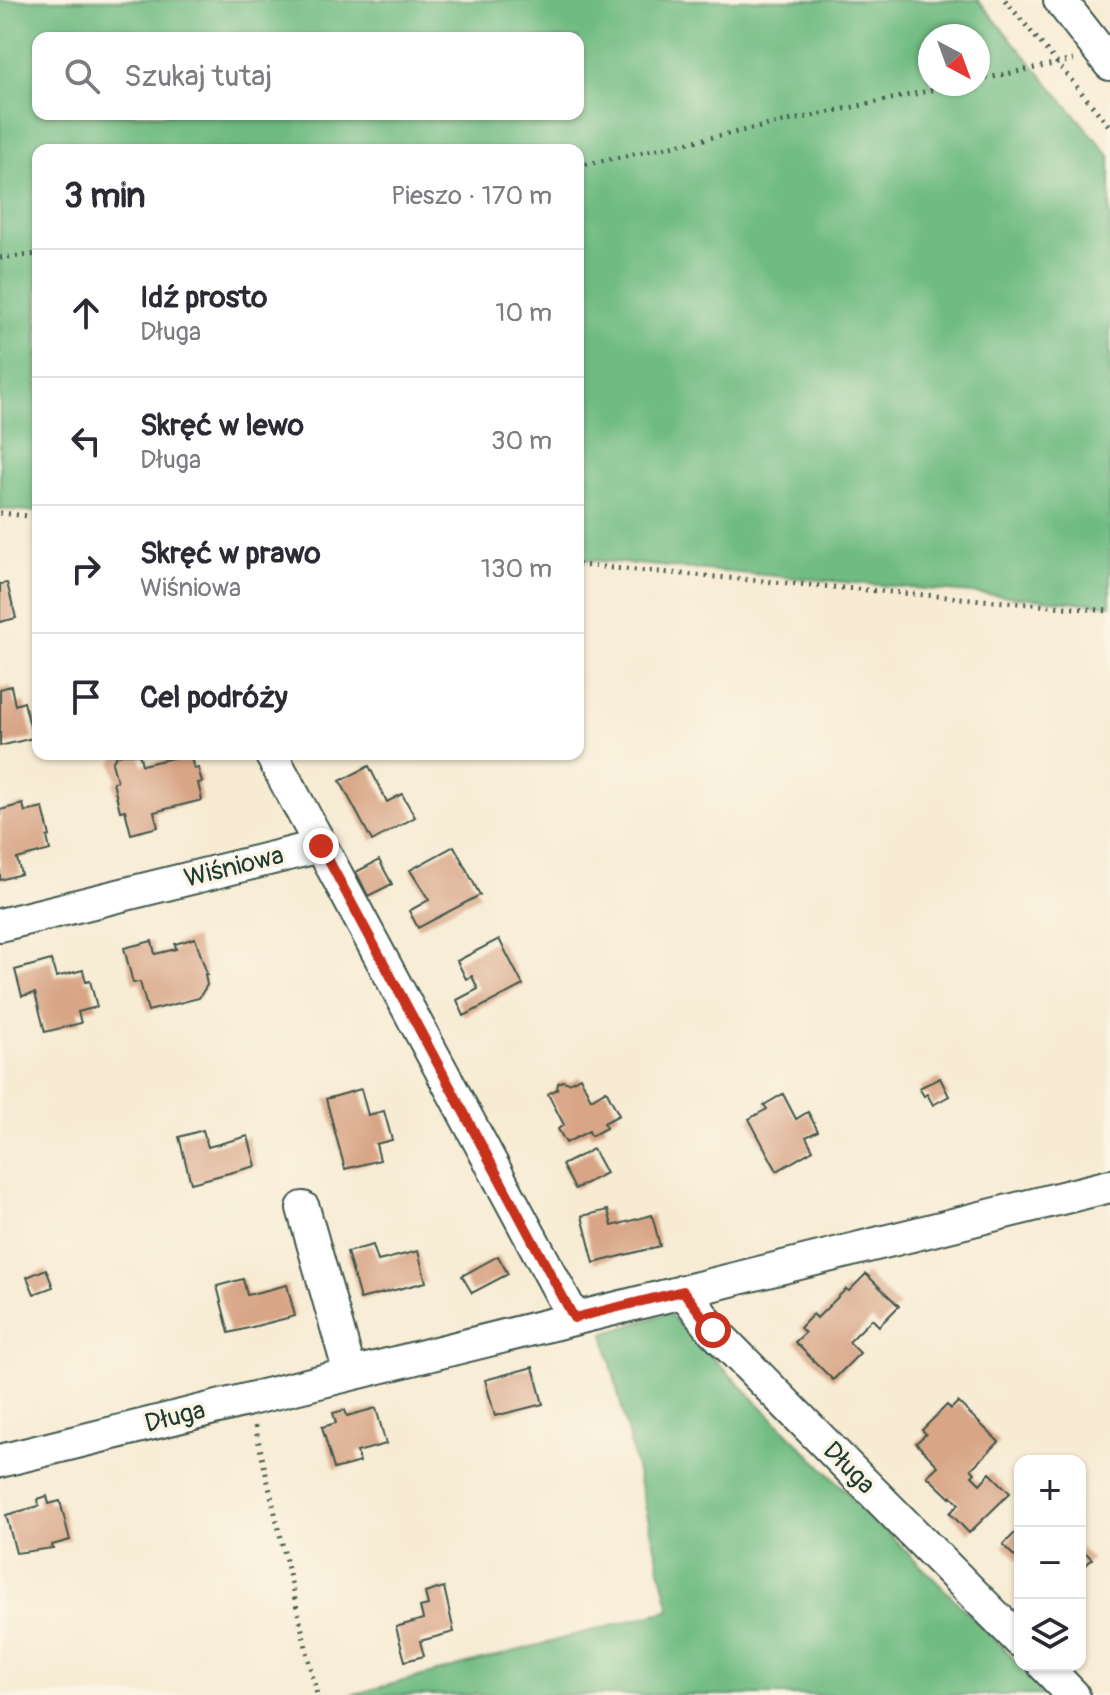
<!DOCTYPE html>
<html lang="pl">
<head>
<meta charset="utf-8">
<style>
  :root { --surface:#fff; --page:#f2f2f3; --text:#2b2b33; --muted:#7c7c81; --line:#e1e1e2 }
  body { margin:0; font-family:Pangolin,sans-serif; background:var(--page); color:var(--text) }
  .controls { position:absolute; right:24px; bottom:24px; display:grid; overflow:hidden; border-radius:16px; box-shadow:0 2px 6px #0004 }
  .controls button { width:72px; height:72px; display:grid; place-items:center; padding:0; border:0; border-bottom:2px solid var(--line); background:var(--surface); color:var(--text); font:40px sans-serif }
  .compass { position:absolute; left:918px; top:24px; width:72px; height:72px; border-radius:50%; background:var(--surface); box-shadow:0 2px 6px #0004; rotate:139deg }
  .stop { position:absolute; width:24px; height:24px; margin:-18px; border:6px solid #c8321e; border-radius:50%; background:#fff }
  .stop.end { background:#c8321e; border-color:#fff; box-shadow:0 2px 8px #0008 }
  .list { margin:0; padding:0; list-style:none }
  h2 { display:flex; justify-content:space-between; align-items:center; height:104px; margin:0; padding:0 32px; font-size:34px }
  h2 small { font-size:26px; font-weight:400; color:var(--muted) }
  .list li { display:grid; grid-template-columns:52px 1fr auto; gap:24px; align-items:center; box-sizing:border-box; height:128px; padding:0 32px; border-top:2px solid var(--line) }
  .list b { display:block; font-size:30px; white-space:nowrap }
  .list p { margin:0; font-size:26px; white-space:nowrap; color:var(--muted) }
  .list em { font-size:26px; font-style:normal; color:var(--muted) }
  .icon { flex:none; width:44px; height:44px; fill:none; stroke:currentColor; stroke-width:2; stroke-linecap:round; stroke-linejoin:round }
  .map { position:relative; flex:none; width:1110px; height:1695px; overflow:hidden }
  .search { position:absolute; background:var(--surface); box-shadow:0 2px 6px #0004; left:32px; top:32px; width:552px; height:88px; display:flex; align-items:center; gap:20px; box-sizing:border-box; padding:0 28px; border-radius:16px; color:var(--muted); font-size:30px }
  .panel { position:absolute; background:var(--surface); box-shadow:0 2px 6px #0004; left:32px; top:144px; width:552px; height:616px; border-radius:16px }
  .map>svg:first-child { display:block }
  .forest { fill:#70bb82; stroke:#487c5b; stroke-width:2; fill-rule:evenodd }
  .building { fill:#d8a586 }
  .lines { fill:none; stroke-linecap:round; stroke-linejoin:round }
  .minor-casing { stroke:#3f574c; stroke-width:36 }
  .path { stroke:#3f574c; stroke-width:5; stroke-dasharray:2 6; stroke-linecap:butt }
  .minor { stroke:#fff; stroke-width:32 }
  .route { stroke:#c8321e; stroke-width:10 }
  .labels { text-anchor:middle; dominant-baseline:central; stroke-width:7; stroke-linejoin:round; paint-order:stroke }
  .street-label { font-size:26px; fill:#1f3d34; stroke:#fcf5e5 }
</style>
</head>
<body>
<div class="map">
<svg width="1110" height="1695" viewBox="0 0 1110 1695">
  <rect width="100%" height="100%" fill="#fcf5e5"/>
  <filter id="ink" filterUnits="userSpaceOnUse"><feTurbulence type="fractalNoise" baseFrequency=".0125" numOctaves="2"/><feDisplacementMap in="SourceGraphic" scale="16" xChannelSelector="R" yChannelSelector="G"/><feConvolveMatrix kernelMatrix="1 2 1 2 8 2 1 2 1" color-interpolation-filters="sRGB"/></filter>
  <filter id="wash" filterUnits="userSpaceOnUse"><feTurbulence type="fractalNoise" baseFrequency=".006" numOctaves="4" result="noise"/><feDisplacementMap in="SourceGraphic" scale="32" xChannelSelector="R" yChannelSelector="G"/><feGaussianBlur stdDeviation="1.8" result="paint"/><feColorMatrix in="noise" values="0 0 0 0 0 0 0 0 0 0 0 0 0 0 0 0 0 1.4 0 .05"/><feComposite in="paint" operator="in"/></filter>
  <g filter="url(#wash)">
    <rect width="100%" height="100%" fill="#f7ebd3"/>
    <path class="forest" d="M0,0H978L1110,156V605L578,559V150H38V512L0,509ZM930,36H978V84H930ZM38,38H578V114H38Z
      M668,1313L1050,1695H351L670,1610L604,1334Z"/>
    <g id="blocks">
      <path class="building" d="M7,583L16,618L0,622V584Z
        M11,686L15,705L24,702L33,738L0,746V689Z
        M123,754H136L140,756L142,765L190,754L194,769L198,768L202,782L198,783L202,800L154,812L158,827L131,834L125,810L120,811L113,782L117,781L112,763L117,755Z
        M369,766L387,802L402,794L415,817L372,841L340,781Z
        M23,804L25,812L43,808L50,836L47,837L50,850L17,859L21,874L0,880V810Z
        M454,846L480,895L418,928L409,911L429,900L410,870Z
        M379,860L392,884L368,896L356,872Z
        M195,938L207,974H205L207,985L199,998L148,1011L140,982L133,983L124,948L152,941L155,954L176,949L175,944Z
        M499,939L523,985L464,1016L457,1000L478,989L472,976L466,979L457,961Z
        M51,960L56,977L83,970L86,982L90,981L97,1007L78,1012L81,1023L45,1032L35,993L22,996L15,970Z
        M580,1077L591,1099L606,1090L619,1115L604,1123L606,1128L591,1136L589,1131L566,1143L558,1129L564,1125L548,1094L557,1089L558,1083L563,1081L569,1083Z
        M940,1078L949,1096L933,1105L927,1094L924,1096L919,1088Z
        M361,1089L368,1115L384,1111L392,1140L376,1144L380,1160L345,1169L326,1099Z
        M783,1094L796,1119L808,1112L818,1131L806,1137L813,1150L777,1171L749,1119L767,1109L764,1105Z
        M203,1130L208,1147L248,1136L256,1166L191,1183L179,1137Z
        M593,1149L606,1173L575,1189L562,1165Z
        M608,1210L612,1226L652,1215L660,1246L594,1263L582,1216Z
        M373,1245L378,1261L418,1251L426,1282L360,1299L347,1252Z
        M498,1256L508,1274L472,1293L462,1276Z
        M46,1269L53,1287L34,1294L27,1277Z
        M866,1274L899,1306L879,1326L872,1319L849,1342L860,1353L833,1380L795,1342L805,1333L800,1328L813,1314L817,1318L846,1289L849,1291Z
        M243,1279L247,1295L287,1285L295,1316L229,1333L217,1286Z
        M533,1367L543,1404L495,1416L485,1380Z
        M958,1402L999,1442L971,1469L975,1473L972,1476L980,1484L990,1473L1010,1493L969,1533L950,1513L959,1504L951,1496L950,1498L927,1476L938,1466L916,1443L926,1434L922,1430L947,1405L951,1409Z
        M376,1408L386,1444L357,1452L360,1462L334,1469L322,1427L336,1423L333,1413L345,1410L347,1416Z
        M47,1496L49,1504L60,1501L70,1540L52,1545L53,1548L16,1553L6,1515L39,1506L38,1499Z
        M1020,1528V1562L1003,1545Z
        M1080,1547L1092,1559L1080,1571Z
        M444,1587L454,1632L420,1641L424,1656L405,1661L396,1627L423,1619L420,1607L428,1605L425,1593Z"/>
    </g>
  </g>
  <g filter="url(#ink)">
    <use href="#blocks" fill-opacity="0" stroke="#3f574c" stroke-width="2"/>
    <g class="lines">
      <defs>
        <path id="minor" d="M1060,0L1110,64
          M271,754L321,846
          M0,925L321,846L574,1318
          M303,1208L350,1373
          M683,1291L713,1330L1020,1641
          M0,1461L1110,1186
          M1044,1665L1073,1695"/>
      </defs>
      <use href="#minor" class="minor-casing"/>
      <path class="path" d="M1005,0L1110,127
        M978,80L1073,60
        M578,166L961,84
        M0,258L38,254
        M0,513L38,517
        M578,565L1110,611
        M255,1426L317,1695"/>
      <use href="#minor" class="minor"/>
    </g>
  </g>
  <g class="lines" filter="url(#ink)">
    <path class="route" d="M321,846L574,1318L683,1291L713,1330"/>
  </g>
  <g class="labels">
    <g class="street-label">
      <text transform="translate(234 867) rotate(-14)">Wiśniowa</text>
      <text transform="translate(175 1417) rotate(-14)">Długa</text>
      <text transform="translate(849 1468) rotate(45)">Długa</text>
    </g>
  </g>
</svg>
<div class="controls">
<button>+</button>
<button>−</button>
<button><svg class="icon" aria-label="layers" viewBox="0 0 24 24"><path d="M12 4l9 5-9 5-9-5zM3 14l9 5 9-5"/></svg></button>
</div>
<svg class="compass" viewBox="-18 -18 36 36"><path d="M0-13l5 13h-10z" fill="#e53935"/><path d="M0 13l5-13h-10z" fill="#7c7c81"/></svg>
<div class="stop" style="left:713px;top:1330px"></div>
<div class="stop end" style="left:321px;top:846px"></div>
<div class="search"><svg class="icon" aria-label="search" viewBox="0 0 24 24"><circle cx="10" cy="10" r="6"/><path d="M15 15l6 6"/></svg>Szukaj tutaj</div>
<section class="panel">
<h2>3 min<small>Pieszo · 170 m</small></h2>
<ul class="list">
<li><svg class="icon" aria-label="ahead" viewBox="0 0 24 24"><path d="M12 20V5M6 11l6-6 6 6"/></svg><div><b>Idź prosto</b><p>Długa</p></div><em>10 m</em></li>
<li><svg class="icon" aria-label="left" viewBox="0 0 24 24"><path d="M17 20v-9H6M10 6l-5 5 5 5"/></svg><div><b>Skręć w lewo</b><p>Długa</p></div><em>30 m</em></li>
<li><svg class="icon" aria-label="right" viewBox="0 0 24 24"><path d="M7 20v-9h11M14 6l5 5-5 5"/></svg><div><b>Skręć w prawo</b><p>Wiśniowa</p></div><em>130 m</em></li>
<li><svg class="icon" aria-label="arrive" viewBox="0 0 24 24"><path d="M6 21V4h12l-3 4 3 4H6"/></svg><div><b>Cel podróży</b></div></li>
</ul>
</section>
</div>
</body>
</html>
